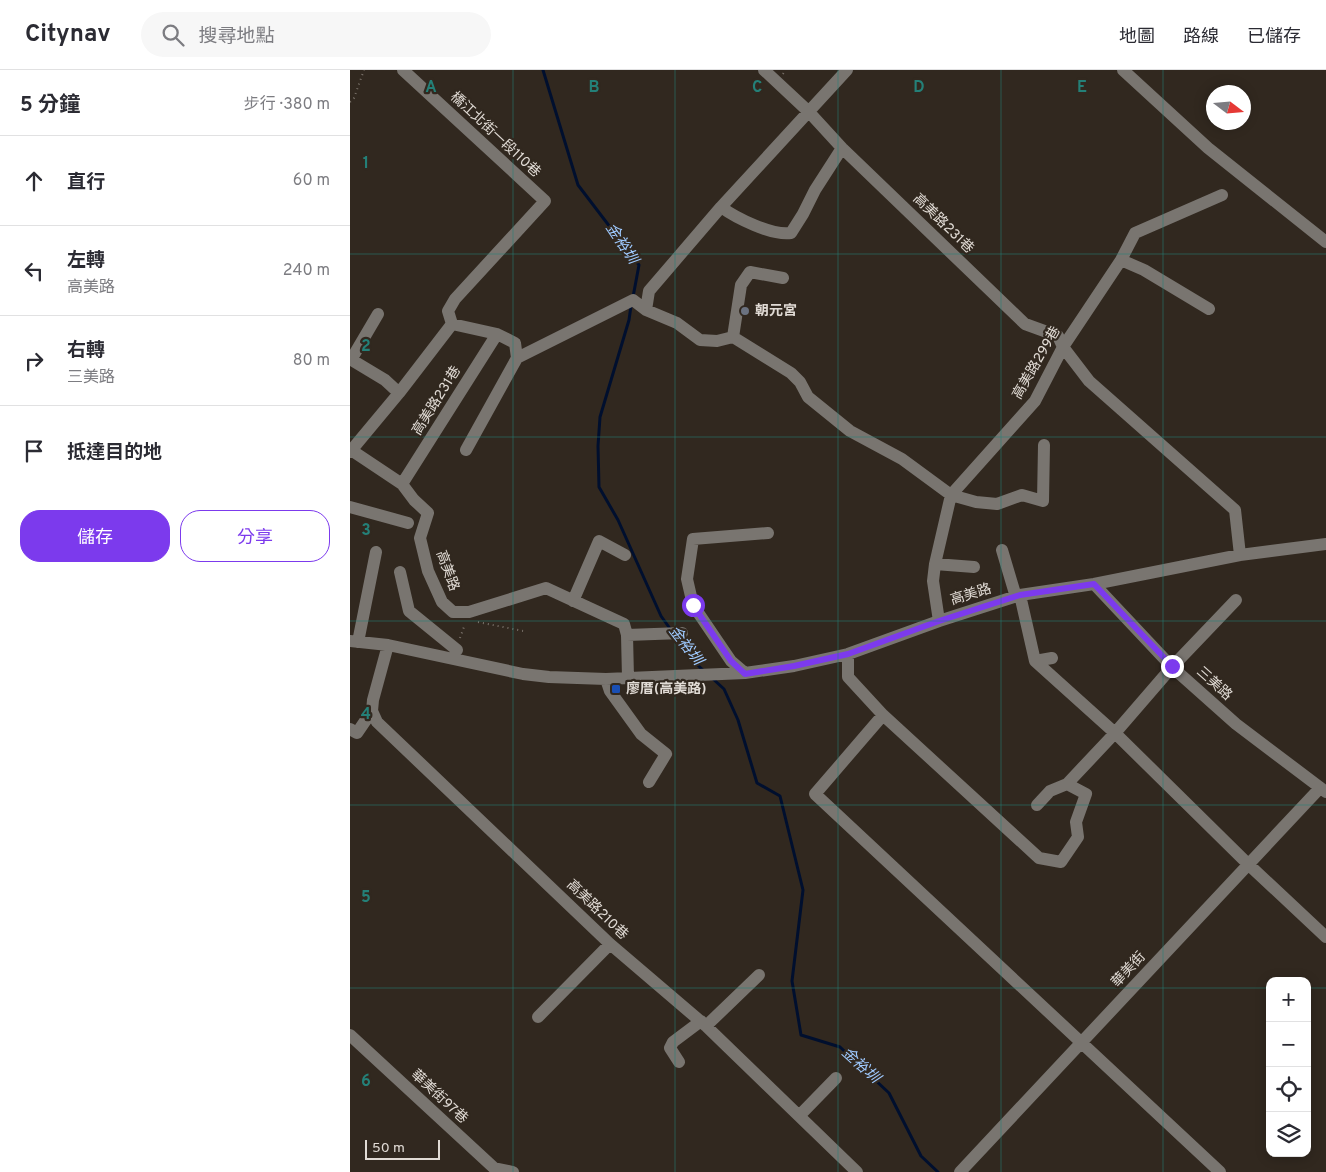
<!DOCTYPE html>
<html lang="zh-TW">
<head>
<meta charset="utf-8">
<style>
  :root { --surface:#fff; --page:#f7f7f7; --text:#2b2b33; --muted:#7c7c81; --line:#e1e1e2; --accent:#7c3aed }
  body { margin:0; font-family:Overpass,"Noto Sans TC",sans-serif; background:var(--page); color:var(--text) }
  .controls { position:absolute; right:15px; bottom:15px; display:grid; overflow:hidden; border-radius:10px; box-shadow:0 2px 12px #0003 }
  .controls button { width:45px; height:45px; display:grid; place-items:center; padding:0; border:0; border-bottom:1px solid var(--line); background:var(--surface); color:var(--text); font:25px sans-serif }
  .compass { position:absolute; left:856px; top:15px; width:45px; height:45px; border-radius:50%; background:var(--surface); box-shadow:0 2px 12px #0003; rotate:106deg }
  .scale { position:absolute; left:15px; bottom:12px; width:75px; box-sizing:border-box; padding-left:5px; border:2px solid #e1dbd5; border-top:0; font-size:14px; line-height:18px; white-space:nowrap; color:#e1dbd5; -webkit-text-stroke:4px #31281f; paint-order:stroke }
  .stop { position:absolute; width:15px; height:15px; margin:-11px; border:4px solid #7c3aed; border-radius:50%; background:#fff }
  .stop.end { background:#7c3aed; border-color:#fff; box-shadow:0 1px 5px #0008 }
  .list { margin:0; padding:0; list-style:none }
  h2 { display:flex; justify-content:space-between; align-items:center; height:65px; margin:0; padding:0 20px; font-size:21px }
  h2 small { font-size:16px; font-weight:400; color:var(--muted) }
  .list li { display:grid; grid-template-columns:32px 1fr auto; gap:15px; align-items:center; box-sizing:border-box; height:90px; padding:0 20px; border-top:1px solid var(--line) }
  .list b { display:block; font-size:19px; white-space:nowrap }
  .list p { margin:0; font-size:16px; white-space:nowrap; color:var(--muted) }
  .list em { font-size:16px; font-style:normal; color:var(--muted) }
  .actions { display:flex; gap:10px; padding:15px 20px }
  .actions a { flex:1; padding:11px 0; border:1px solid var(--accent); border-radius:20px; text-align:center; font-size:18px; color:var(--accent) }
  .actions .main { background:var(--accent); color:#fff }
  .icon { flex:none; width:28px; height:28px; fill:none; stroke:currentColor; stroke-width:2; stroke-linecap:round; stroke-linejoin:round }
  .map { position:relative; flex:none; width:976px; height:1102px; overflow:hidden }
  header { display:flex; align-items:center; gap:30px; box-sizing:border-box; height:70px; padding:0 25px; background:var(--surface); border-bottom:1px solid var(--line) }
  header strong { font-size:24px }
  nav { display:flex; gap:28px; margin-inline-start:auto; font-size:18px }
  .search { width:350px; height:45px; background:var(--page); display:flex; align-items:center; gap:12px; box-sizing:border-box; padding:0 18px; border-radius:28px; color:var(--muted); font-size:19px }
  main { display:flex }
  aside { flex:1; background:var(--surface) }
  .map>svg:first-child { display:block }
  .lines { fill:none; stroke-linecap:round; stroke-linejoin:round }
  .stream { stroke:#000f2e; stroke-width:3 }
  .path { stroke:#7d756d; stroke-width:2; stroke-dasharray:1 4; stroke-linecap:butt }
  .minor { stroke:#797570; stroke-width:12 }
  .route { stroke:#7c3aed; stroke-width:6 }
  .grid { fill:none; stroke:#248078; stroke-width:1; stroke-opacity:0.55 }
  .worship-dot { fill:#6b7280; stroke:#31281f; stroke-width:2 }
  .transit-dot { fill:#1a4fb4; stroke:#31281f; stroke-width:2 }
  .labels { text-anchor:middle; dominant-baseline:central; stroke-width:4.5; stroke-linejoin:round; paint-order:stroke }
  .street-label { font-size:14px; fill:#e1dbd5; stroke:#31281f }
  .poi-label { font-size:14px; font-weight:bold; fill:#e1dbd5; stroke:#31281f; text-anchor:start }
  .water-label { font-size:15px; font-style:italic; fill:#9fcaff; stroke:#31281f }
  .grid-label { font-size:16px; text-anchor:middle; font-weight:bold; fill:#248078; stroke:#31281f; stroke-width:4.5; stroke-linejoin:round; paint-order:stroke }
</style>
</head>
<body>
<header>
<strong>Citynav</strong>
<div class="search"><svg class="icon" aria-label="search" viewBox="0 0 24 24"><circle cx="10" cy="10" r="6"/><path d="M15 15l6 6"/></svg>搜尋地點</div>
<nav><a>地圖</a><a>路線</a><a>已儲存</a></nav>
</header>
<main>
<aside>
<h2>5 分鐘<small>步行 · 380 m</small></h2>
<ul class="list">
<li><svg class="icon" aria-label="ahead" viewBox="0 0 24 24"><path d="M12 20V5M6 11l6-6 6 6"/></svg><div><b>直行</b></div><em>60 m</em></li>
<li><svg class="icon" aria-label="left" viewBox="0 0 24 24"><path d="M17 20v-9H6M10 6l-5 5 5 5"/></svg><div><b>左轉</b><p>高美路</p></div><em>240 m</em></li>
<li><svg class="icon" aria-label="right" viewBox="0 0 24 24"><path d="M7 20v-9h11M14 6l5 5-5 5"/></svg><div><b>右轉</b><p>三美路</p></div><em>80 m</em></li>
<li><svg class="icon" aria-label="arrive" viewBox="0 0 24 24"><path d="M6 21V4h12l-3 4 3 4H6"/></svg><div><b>抵達目的地</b></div></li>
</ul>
<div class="actions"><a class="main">儲存</a><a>分享</a></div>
</aside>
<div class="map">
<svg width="976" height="1102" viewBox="0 0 976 1102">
  <rect width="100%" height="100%" fill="#31281f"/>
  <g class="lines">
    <path class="stream" d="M193,0L228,115L289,195L283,227
      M281,236L279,250L250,347L248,376L249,417L268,450L311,546L321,560
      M326,567L340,588L354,601
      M362,608L374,619L388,650L407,713L430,726L453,820L442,911L451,965L490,977L539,1023L571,1086L588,1102"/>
    <path class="path" d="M433,4L436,0
      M0,32L4,28L14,0
      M128,552L173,561
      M110,568L115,554"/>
    <path class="minor" d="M414,0L459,42L492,78L675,254L708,266L713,277L739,311L885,440L890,485
      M773,0L858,78L976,172
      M371,137C386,148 422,166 441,163L453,144L465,120L492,78
      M771,190L794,200L859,239
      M296,240L299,221L371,137L497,0
      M102,254L147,264L165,273L167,288L283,230L296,240L327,253L350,270L367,271L383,267L441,303L450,312L458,327L500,361L552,389L601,425L626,432L647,434L672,425L693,431L694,375
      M383,267L391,215L400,202L433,208
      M0,289L35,310L49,323
      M1,290L28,244
      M1,380L52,414L64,430L78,443L70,468L78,501L92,532L103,542H119L196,518L274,554L277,565L278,608
      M116,380L167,288
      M0,382L49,323L102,254L98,241L105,229L195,131L53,0
      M52,414L147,264
      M0,437L58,453
      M652,480L666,527
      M585,494L624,497
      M50,502L59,541L107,580
      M744,514L822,597L886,654L976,722
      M670,525L685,591L765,663L898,794L976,867
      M223,531L249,471L275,485
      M589,551L583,511L585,494L601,425L685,331L713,277L771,190L785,163L872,125
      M277,565L332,563
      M0,571L38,575L173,604L199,607L256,609L395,603L444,596L498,584L589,551L670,525L744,514L890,485L976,474
      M8,572L26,482
      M38,575L23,630L22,641L27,652L260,874L356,956L507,1102
      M498,584V607L533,645L689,788L711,792L728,767L726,752L736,724L717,714L765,663L822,597L886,530
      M685,591L702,588
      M395,603L381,591L343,535L337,509L343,469L418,463
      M256,609L260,621L291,664L316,684L299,712
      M533,645L465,724L870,1102
      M0,659L7,663L22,641
      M687,735L700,721L717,714
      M188,947L260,874
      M356,956L409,905
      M0,965L144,1098L163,1102
      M329,992L320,978L323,972L351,951
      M449,1046L486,1008
      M610,1102L970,718"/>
  </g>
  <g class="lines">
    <path class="route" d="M343,535L381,591L395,604L444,596L498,584L589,551L670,525L744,514L822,596"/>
  </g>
  <path class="grid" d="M163,0V1102M325,0V1102M488,0V1102M651,0V1102M813,0V1102M0,184H976M0,367H976M0,551H976M0,735H976M0,918H920M957,918H976"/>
  <circle class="worship-dot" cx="395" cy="241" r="5"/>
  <rect class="transit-dot" x="261" y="614" width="10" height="10" rx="2.5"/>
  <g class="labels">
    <g class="street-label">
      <text transform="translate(145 65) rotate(43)">橋江北街一段110巷</text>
      <text transform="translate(593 154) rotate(44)">高美路231巷</text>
      <text transform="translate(687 293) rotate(-60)">高美路299巷</text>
      <text transform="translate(87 331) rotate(-58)">高美路231巷</text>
      <text transform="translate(97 501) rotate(70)">高美路</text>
      <text transform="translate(621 525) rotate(-17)">高美路</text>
      <text transform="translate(864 614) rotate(42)">三美路</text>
      <text transform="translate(247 840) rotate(44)">高美路210巷</text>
      <text transform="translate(779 900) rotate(-47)">華美街</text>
      <text transform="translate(89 1027) rotate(43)">華美街97巷</text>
    </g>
    <g class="poi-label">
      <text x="405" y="241">朝元宮</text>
      <text x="276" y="619">廖厝(高美路)</text>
    </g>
    <g class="water-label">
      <text transform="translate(271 174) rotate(56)">金裕圳</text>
      <text transform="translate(335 576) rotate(52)">金裕圳</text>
      <text transform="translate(510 996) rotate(42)">金裕圳</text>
    </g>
  </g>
  <g class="grid-label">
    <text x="81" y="22">A</text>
    <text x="244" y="22">B</text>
    <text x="407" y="22">C</text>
    <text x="569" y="22">D</text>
    <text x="732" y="22">E</text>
    <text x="16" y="98">1</text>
    <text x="16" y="281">2</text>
    <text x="16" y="465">3</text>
    <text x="16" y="649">4</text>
    <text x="16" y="832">5</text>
    <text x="16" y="1016">6</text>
  </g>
</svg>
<div class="controls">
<button>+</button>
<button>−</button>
<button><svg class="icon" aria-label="locate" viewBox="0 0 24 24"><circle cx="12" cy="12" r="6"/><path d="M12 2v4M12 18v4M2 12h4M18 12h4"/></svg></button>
<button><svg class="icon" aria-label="layers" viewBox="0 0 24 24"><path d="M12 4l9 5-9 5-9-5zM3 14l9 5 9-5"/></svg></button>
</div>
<svg class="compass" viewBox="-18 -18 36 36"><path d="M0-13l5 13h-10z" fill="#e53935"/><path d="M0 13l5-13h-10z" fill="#7c7c81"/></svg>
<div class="scale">50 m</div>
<div class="stop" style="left:343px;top:535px"></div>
<div class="stop end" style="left:822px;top:596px"></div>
</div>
</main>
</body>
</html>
